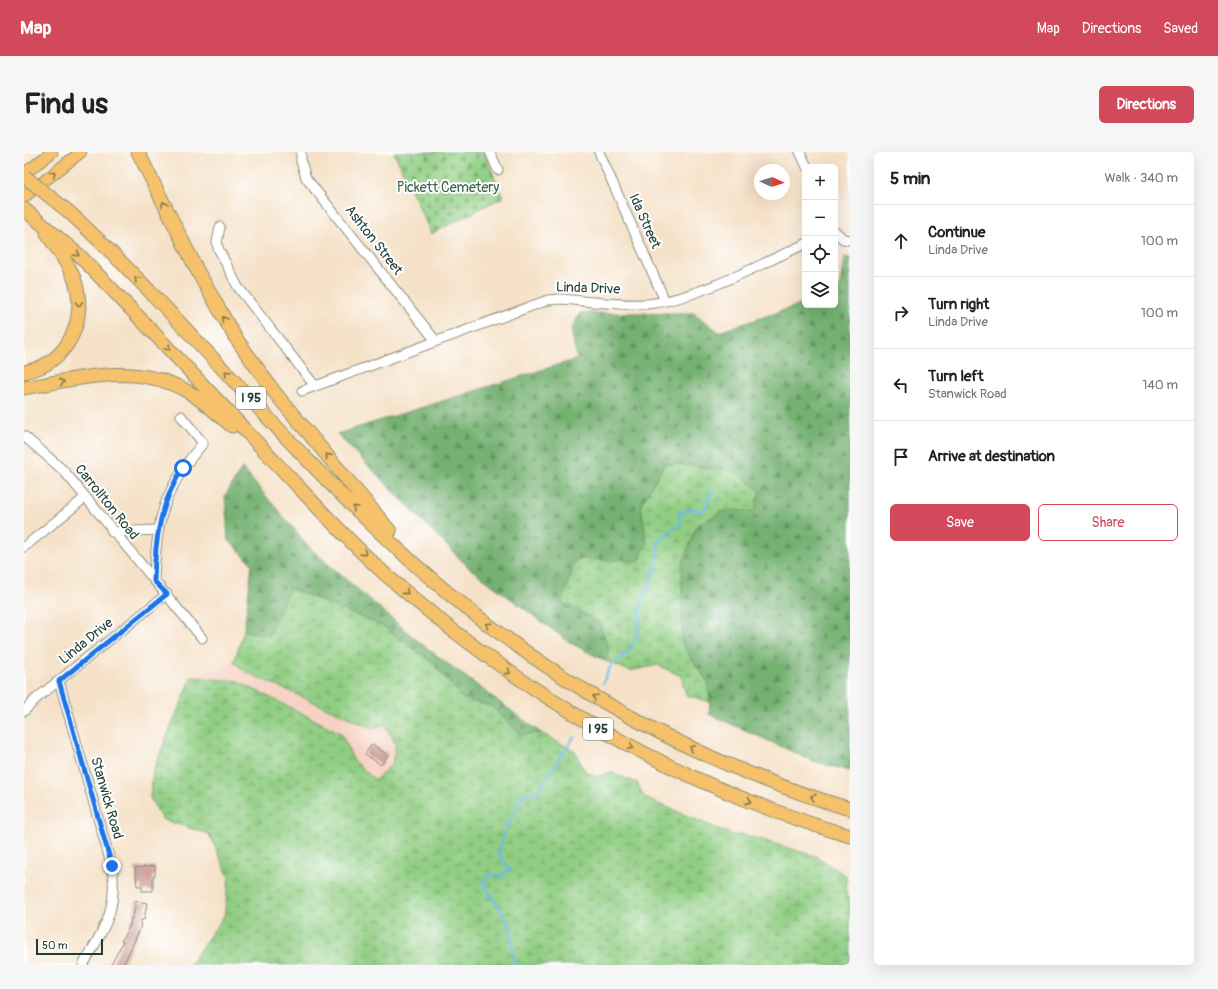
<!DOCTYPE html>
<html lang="en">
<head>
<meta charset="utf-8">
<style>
  :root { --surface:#fff; --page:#f6f6f6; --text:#202124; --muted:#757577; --line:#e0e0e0; --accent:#d1495b }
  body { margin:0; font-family:Pangolin,sans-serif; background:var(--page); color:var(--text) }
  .controls { position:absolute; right:12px; top:12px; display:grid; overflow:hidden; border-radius:6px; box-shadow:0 4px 16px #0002 }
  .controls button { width:36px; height:36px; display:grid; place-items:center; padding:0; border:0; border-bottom:1px solid var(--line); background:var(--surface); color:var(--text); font:20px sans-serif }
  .compass { position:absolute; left:730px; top:12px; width:36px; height:36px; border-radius:50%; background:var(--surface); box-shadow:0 4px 16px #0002; rotate:93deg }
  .scale { position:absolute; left:12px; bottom:10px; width:67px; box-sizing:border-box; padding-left:4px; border:2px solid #1f3d34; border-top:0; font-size:11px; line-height:14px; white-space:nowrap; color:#1f3d34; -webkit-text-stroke:3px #fff; paint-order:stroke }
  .stop { position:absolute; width:12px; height:12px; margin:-9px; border:3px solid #1a73e8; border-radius:50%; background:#fff }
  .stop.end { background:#1a73e8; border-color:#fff; box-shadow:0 1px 4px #0008 }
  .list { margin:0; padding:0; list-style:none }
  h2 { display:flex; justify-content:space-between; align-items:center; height:52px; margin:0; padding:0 16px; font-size:17px }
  h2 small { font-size:13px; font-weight:400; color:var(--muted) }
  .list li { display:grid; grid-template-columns:26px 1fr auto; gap:12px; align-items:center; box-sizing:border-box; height:72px; padding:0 16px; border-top:1px solid var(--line) }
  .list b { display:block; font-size:15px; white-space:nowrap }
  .list p { margin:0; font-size:13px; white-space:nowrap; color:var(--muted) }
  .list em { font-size:13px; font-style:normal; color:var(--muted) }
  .actions { display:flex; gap:8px; padding:12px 16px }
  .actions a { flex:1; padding:9px 0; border:1px solid var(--accent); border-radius:6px; text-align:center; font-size:14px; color:var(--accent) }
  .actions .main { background:var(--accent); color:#fff }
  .icon { flex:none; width:22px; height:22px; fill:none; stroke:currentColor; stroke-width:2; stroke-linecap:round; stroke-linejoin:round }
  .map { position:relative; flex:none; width:826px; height:813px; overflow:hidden; border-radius:6px }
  header { display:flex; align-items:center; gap:24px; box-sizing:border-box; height:56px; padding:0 20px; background:var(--accent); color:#fff }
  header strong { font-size:19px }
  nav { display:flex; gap:22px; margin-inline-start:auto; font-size:14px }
  .intro { display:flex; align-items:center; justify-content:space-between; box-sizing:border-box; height:96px; padding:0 24px }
  h1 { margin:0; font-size:28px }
  .button { padding:10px 18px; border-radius:6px; background:var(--accent); color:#fff; font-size:14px; font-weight:700 }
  main { display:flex; gap:24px; padding:0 24px }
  aside { flex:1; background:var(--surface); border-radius:6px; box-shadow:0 4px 16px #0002 }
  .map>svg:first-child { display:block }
  .built { fill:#f5d2c2 }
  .forest { fill:url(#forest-firs); stroke:#4a7752 }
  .wetland { fill:url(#wetland-marsh); stroke:#58865c }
  .cemetery { fill:url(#cemetery-stones); stroke:#58865c }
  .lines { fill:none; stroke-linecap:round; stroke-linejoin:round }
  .stream { stroke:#6bbae6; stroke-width:2.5 }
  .building { fill:url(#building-back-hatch) }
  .minor-casing { stroke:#8a8f7e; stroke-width:11 }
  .major-casing { stroke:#8a8f7e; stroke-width:13 }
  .highway-casing { stroke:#8a8f7e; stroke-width:15 }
  .minor { stroke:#fff; stroke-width:9 }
  .major { stroke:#f5c16b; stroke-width:11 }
  .highway { stroke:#f5c16b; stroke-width:13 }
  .highway-bridge-casing { stroke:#8a8f7e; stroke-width:15; stroke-linecap:butt }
  .highway-bridge { stroke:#f5c16b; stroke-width:13 }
  .oneway { stroke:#7f784d }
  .route { stroke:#1a73e8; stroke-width:5 }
  .labels { text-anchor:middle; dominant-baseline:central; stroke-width:4; stroke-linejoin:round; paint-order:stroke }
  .shield { fill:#fff; stroke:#627771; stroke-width:1 }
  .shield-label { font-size:13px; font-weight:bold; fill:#1f3d34 }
  .park-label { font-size:14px; fill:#3c6148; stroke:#fff }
  .street-label { font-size:14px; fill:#1f3d34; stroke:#fff }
</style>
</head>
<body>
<header>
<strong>Map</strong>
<nav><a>Map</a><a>Directions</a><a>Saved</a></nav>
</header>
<div class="intro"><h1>Find us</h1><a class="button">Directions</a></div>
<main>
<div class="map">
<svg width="826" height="813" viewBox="0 0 826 813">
  <defs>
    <pattern id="forest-firs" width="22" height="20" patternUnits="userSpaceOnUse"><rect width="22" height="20" fill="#74b171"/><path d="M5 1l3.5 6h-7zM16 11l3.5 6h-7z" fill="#5f915e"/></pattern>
    <pattern id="wetland-marsh" width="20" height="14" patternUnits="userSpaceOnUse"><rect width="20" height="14" fill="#91ce83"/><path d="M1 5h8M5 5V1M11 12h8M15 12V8" fill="none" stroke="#76a86c"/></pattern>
    <pattern id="cemetery-stones" width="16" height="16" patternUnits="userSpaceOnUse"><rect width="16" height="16" fill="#91ce83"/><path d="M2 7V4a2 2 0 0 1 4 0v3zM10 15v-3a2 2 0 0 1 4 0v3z" fill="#76a86c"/></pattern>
    <pattern id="building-back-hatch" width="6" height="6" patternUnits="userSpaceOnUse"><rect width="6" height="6" fill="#cd9891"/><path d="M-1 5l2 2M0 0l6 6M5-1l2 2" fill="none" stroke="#a67d77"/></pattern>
  </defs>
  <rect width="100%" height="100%" fill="#fff"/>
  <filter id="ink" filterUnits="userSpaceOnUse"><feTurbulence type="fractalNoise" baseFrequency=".025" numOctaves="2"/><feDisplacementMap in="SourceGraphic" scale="8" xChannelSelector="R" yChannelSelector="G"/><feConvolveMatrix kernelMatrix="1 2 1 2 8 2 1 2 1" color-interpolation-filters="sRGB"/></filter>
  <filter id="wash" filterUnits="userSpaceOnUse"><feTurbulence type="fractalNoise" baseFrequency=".012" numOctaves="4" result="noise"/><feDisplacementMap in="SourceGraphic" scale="16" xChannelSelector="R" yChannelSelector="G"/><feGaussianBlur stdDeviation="0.9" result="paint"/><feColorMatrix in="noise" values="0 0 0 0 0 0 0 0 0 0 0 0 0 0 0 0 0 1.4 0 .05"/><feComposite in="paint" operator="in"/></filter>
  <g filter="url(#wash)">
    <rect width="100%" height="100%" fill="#f5e1c7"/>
    <path class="built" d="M210,510L222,520L348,576L361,573L372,592L368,612L351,628L330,609L317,581L213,529L168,525Z"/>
    <path class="forest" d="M820,105L826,106V619L789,609L685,562L686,550L684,531L658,492V412L673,373L701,358H730L617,353L623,391L615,409L539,450L575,470L585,497L581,509L545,490L444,415L313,282L553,207L547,178L556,161H670L695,180L781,151V153H811V140L815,139Z
      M218,316L288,398L395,490L517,581L497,583L468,555L439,547L408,510L265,436L245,484L220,478L228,412L204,388L201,344Z"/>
    <path class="wetland" d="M641,311L711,319L736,339L730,359L701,358L673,373L658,412V492L684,531L686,550L662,543L657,524L634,513L606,519L581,509L585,497L575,470L538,450L552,407L615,409L623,391L617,353Z
      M265,436L358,474L408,510L439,547L468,555L497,583L517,581L551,599L560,618L572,625L586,620L613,631L621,646L711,684L719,682L794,705L822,724V744L826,748V813H165L200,764L205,725L185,682L139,668L126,646L129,618L168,525L213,529L317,581L330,609L351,628L368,612L372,592L361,573L348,576L222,520L210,510L220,478L245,484Z"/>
    <path class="cemetery" d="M370,0H460L479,45L407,82Z"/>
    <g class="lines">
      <path class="stream" d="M579,531L586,515L606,498L613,482L619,445L626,432L634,406L633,395L636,387L657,372L655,362L666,357L680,359L689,337
        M490,813L486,772L459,731L466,722L477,724L486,717L474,702L481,677L501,641L513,640L550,585"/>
    </g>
    <g id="blocks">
      <path class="building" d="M348,592L364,603L357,613L341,602Z
        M131,714V724H129V739H118V734H113L111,716Z
        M112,749L123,751L120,768H117L116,777L99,813H87L99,790L97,789L106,773L107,766H109Z"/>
    </g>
  </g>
  <g filter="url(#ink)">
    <use href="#blocks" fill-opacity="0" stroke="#8a8f7e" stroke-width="1"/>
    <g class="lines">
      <defs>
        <path id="minor" d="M277,0V9L282,26L412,189
          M466,0L474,18
          M575,0L641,149
          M776,0L783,15
          M196,75L193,90L194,96L214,135L291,234
          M811,79L819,87L826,88
          M278,239L524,148L536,147C564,149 594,154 622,152C671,148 735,113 781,92
          M0,284L40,319L178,486
          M88,380L133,378
          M0,395L62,345
          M130,429C132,368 139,338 179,291L157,264
          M35,529L88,715C94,758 80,777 59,813
          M0,559L13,546L143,442"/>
        <path id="major" d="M0,22L28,0
          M0,45L57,0"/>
        <path id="highway" d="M114,0L174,120L211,185L251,241L366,379
          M0,57L56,104L79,128C137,188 195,250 252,311C288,349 323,388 362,423C497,542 653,633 826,684
          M45,60C157,163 252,283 363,387C494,511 652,605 826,657
          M0,220C44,212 65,167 50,126C43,110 33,96 23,82
          M0,236C53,227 109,210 159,237C177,246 192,261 208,274"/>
      </defs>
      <use href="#minor" class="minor-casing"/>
      <use href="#major" class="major-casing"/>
      <use href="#highway" class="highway-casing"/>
      <use href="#minor" class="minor"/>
      <use href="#major" class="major"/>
      <use href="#highway" class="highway"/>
      <defs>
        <path id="highway-bridge" d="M0,24L45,60"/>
      </defs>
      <use href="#highway-bridge" class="highway-bridge-casing"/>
      <use href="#highway-bridge" class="highway-bridge"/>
    </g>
    <defs><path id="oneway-chevron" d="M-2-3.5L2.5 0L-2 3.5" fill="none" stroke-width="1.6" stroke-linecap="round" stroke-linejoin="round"/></defs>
    <g class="oneway">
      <use href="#oneway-chevron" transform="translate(29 22) rotate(-38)"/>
      <use href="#oneway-chevron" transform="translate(140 52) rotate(-116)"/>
      <use href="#oneway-chevron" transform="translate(53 102) rotate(43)"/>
      <use href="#oneway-chevron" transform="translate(113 127) rotate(-134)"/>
      <use href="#oneway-chevron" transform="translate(55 152) rotate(88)"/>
      <use href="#oneway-chevron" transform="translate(200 167) rotate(-121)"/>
      <use href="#oneway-chevron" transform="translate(144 196) rotate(47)"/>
      <use href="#oneway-chevron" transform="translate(203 221) rotate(-134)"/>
      <use href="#oneway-chevron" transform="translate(38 230) rotate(-9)"/>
      <use href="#oneway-chevron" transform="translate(304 304) rotate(-129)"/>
      <use href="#oneway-chevron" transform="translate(331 356) rotate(-134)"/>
      <use href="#oneway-chevron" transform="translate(340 401) rotate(44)"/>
      <use href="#oneway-chevron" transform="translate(382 440) rotate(41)"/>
      <use href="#oneway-chevron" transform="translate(464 473) rotate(-143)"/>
      <use href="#oneway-chevron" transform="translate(484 520) rotate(36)"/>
      <use href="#oneway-chevron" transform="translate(571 545) rotate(-149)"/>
      <use href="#oneway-chevron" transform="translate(607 595) rotate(28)"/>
      <use href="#oneway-chevron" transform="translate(668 596) rotate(-155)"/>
      <use href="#oneway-chevron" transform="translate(789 645) rotate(-161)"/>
      <use href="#oneway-chevron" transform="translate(725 649) rotate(21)"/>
    </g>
  </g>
  <g class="lines" filter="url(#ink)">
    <path class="route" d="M88,714L35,529L143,442L130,429C131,387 136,351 159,316"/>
  </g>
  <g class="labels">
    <g class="shield">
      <rect x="212" y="235" width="30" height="22" rx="3"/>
      <rect x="559" y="566" width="30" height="22" rx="3"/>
    </g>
    <g class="shield-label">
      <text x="227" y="246">I 95</text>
      <text x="574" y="577">I 95</text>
    </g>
    <g class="park-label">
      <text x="424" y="35">Pickett Cemetery</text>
    </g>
    <g class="street-label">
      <text transform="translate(621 69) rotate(66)">Ida Street</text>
      <text transform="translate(350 88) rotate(52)">Ashton Street</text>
      <text transform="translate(564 136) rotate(2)">Linda Drive</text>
      <text transform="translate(83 350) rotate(51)">Carrollton Road</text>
      <text transform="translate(62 489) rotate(-39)">Linda Drive</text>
      <text transform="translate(83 646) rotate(74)">Stanwick Road</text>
    </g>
  </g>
</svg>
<div class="controls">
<button>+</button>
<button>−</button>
<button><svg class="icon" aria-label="locate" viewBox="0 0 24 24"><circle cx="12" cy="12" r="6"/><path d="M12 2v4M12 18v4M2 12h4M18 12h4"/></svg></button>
<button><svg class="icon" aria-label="layers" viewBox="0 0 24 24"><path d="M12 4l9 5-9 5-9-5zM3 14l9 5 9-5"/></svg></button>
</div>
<svg class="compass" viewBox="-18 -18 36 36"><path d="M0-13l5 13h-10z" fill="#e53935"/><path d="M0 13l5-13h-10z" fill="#757577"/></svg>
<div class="scale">50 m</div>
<div class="stop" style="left:159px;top:316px"></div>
<div class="stop end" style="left:88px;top:714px"></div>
</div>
<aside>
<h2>5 min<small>Walk · 340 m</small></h2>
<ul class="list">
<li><svg class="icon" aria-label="ahead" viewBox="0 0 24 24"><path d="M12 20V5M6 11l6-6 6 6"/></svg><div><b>Continue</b><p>Linda Drive</p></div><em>100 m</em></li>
<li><svg class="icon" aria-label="right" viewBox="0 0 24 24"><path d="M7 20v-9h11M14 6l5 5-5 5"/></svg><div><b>Turn right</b><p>Linda Drive</p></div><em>100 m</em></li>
<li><svg class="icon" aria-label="left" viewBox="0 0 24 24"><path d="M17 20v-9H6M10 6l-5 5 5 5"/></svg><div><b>Turn left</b><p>Stanwick Road</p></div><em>140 m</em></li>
<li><svg class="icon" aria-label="arrive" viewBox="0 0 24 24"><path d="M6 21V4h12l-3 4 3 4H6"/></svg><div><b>Arrive at destination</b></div></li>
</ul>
<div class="actions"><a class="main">Save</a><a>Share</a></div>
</aside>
</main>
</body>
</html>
